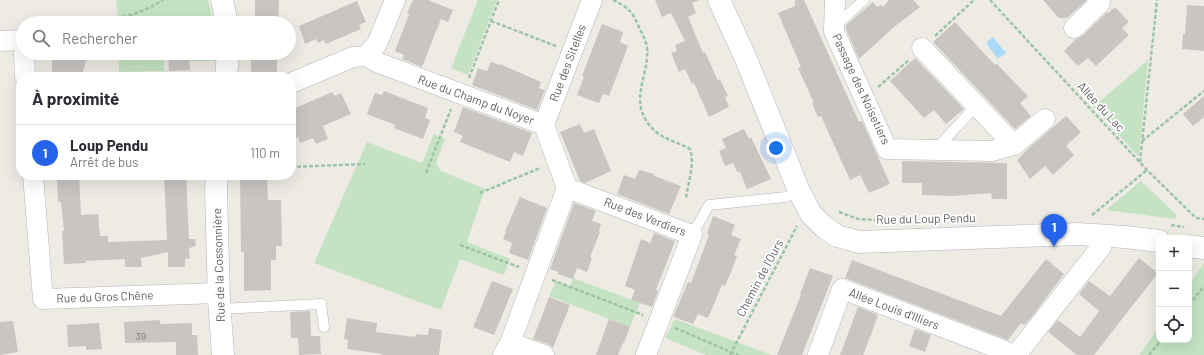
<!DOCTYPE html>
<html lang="fr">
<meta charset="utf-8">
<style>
body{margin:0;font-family:Barlow,sans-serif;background:#f2f2f3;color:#2b2b33}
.controls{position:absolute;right:12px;bottom:12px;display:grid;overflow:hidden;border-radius:8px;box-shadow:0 4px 16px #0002}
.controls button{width:36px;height:36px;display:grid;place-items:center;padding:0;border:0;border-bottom:1px solid #e1e1e2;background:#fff;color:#2b2b33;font:20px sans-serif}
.you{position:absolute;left:776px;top:148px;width:14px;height:14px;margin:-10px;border:3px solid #fff;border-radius:50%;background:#1a73e8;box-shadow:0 0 0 6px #1a73e833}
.badge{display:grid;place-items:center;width:26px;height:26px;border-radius:50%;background:#2563eb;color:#fff;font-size:13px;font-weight:700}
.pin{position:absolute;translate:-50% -33px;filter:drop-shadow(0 1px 2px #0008)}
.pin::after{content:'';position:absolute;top:21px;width:14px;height:12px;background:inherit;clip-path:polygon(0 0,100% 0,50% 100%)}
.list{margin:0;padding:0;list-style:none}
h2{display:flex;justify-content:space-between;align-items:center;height:52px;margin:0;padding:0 16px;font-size:17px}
h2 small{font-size:13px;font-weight:400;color:#7c7c81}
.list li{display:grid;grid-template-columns:26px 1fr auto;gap:12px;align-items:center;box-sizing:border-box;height:56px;padding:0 16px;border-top:1px solid #e1e1e2}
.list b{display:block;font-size:15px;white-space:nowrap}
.list p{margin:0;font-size:13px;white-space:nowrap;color:#7c7c81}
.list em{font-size:13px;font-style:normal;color:#7c7c81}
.icon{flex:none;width:22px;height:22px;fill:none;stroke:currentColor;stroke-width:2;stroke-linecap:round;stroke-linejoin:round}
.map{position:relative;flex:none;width:1204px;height:355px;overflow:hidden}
.search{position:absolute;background:#fff;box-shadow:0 4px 16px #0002;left:16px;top:16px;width:280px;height:44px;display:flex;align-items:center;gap:10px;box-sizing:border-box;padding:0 14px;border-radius:22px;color:#7c7c81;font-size:15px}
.panel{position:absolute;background:#fff;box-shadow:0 4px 16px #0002;left:16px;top:72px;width:280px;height:108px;border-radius:16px}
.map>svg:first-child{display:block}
</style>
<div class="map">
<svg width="1204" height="355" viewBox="0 0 1204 355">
<rect width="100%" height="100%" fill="#eeebe5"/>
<!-- green -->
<path fill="#c5e3c3" d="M116,0H208L212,17H203L202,23H130L132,16H118Z
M478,0H497L468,75L451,68Z
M118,53H164V71L119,72Z
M189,53H215L216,61H189Z
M1148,60L1139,157L1093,107Z
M434,134L445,139L436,163L441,171L485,189L467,242L510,259L504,275L460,259L441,310L314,263L367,142L422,163Z
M1141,181L1177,215L1175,219L1106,210Z
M1204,263V355H1139L1159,327V340H1189V285Z
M573,278L640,303L630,327L549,296L556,281L570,286Z
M675,319L772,355H706L665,338Z"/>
<!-- water -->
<path fill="#aadaf8" d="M993,37L1006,53L998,59L986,43Z"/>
<!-- building -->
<path fill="#c9c6c2" d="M255,0H279L278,23H255Z
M413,0H428L453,10L448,22L441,19L422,67L402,59L404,55L395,51L409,14L407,13Z
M655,0H699L692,3L696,13L688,17L703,53L705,52L718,81L720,79L724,88L728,96L725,97L729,107L709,117L694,83L692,84L685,69L679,72L671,53L677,51L675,45L685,41L671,13L662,17Z
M795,0H804L859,122L862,121L890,184L869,193L860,175L850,180L821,116L818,117L812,103H814L798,68L801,67L778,13L795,6Z
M889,0H913L920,7L894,27L859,59L846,29V25L873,2L877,7L881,5L883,7Z
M1043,0H1086V1L1067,18H1059Z
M357,1L366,22L359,25L361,29L326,44L324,40L318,43L316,39L305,44L299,26Z
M1187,5L1204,6V51L1182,49L1183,34H1185Z
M1115,7L1129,22L1122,28L1129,35L1096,66L1088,58L1078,66L1064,51L1076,39L1082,36L1107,12L1108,13Z
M955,22L995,65L997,64L1028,96L1020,103L1031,116L1015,129L933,42Z
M602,24L623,32L620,42L628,46L609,96L603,94L599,103L577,95L584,77L582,76Z
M52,53H86V61L83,71V77H52Z
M168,53H189L190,70L169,71Z
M253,53H277V72H251V56H253Z
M915,58L964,109L946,124L934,110L924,118L890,81Z
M491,62L499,65L500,64L541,82L539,88L545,90L537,110L472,85L478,68L487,71Z
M384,91L428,108L425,118L430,120L423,139L394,128L395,125L367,114L375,93L382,95Z
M332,92L335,96L341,93L351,114L323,126L328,139L316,144L313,138L300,143L298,137L291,140V110Z
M1204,96V117L1193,126L1183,114Z
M463,107L532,133L523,156L514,152L510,162L460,142L463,136L454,132Z
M1066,116L1081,132L1066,146L1074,155L1053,175L1045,166L1030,179L1017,160L1030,147Z
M580,124L584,133L594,129L611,171L585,183L580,181L560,132Z
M744,129L749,139L751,137L771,179L747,189L740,172H737L733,163L725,166L719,151L726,148L722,139Z
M902,161L1007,163V199H992L991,193L952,196L922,195V183H902Z
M639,170L654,174V176L681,186L669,214L617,194L624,175L635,179Z
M62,175H79L81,215L98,214L100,236H108V242L167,240L164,175H186L189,239H195L196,246L189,248L190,258L185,259V267H168V252L141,258L142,267H125V259L86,261V263L64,264L62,231H64L61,202H58L57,178H62Z
M245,175H267L268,200H281L282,246H276V260H271V290L244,291V252H241L240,177L245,176Z
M520,197L547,208L528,260L509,253L512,243L503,239L506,232L505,231Z
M574,203L596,211L592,221L601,224L599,231L600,232L590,257L592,258L587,272L577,268L573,279L558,274V272L550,269Z
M713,216L735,225L731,235L741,239L734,255L737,256L731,272L725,286L722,285L708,318L698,314L693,324L674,317V315L688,282L691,283L709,235L707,234Z
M654,233L675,241L656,290L658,291L652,307L631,300L635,290L625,286L641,239L650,243Z
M1139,258L1158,273L1094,355H1077L1048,332L1058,320L1080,337L1099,311L1079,294L1089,281L1110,296Z
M1046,259L1064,274L1031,318L1024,325L1021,323L1008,340L845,278L852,260L1001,316Z
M810,268L833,276L802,355H777L801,295L800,294Z
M492,281L513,289L494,335L473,327Z
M549,297L570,305L553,348L548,344L533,339Z
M858,307L878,315L872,332L863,355H840Z
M310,311L311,336H320L321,354L299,355L298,338H291L290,312Z
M347,318L377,323L376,332L415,337L416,334L428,335L429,328L442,330L439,355H381L382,354L347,349L348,340L344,339Z
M609,319L630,327L624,343H623L618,355H596Z
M160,320V324L192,323V335H197L198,355H176V342L125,343L124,322Z
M13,321L18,352L0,355V322Z
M99,323L102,349L86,350V346L68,347L67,325Z
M915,329L931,335L925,352L909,346Z"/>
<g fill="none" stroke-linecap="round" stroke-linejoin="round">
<defs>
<path id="service" d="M834,27L864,0
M936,149L977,105
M692,235L709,205L786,197L799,191
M220,309L321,304L324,327"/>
<path id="minor" d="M835,0L834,31L887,149L992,151L1014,145L1045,119
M1074,28L1100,3L1097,0
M0,41L22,40L23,46
M922,48L1014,145
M24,53L25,77
M366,56L377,44L395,0
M291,83L353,57L366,56L379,63L544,125L567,188L510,343L503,355
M544,125L592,0
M33,175L43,299L219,293
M567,188L692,235L646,355
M510,343L544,355
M818,355L842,289L1003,350L1012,355
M1016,355L1101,247L1103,235"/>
<path id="tertiary" d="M222,0L227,23
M719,0L746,59L799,191L811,214L823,226L837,236L859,242L1078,234L1125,237L1159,241
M226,77L228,53
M217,175L216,190L219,300L223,355
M1189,246L1204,248"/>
</defs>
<!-- service casing -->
<use href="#service" stroke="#b2b5b9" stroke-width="11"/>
<!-- minor casing -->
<use href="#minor" stroke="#b2b5b9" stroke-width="21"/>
<!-- tertiary casing -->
<use href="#tertiary" stroke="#b2b5b9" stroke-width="23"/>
<!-- path -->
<path stroke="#9dc4a6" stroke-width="2.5" stroke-dasharray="4 2" stroke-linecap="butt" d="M613,0C629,8 632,11 639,27C642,34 646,40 647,47C650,77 625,103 655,131C665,140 678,142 690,149C695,164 688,183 686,198
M990,0L1147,170L1196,218L1204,219
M491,21L556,46
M75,23C109,20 133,19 163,0
M935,36L974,0
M469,78L499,0
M878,87L909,60
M1142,141L1204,91
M1140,162L1157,0
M291,167L365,164
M426,173L451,109
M480,193L540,168
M839,212L858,219L875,220
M1092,215L1147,170
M1171,225L1184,227
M460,245L519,267
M552,280L643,315
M1189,305L1204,286
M675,328L738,355
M730,355L797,226
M1149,355L1161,340"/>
<!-- service -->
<use href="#service" stroke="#fff" stroke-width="10"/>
<!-- minor -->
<use href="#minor" stroke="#fff" stroke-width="20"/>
<!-- tertiary -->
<use href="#tertiary" stroke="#fff" stroke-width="22"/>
</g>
<g text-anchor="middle" stroke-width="3.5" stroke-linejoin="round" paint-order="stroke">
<!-- number labels -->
<g font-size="10" fill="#787a7c">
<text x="141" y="340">39</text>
</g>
<!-- street labels -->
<g font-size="12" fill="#5d6064" stroke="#fff">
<text transform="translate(568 63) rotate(-69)" y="4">Rue des Sitelles</text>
<text transform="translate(861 89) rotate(65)" y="4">Passage des Noisetiers</text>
<text transform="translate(476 100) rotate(20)" y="4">Rue du Champ du Noyer</text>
<text transform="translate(1101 107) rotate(47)" y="4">Allée du Lac</text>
<text transform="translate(645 217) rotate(21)" y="4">Rue des Verdiers</text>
<text transform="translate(926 219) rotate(-1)" y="4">Rue du Loup Pendu</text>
<text transform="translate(219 265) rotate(-92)" y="4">Rue de la Cossonnière</text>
<text transform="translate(760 278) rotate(-62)" y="4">Chemin de l'Ours</text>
<text transform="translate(105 297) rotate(-2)" y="4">Rue du Gros Chêne</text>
<text transform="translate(894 309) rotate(21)" y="4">Allée Louis d'Illiers</text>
</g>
</g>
</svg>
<div class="controls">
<button>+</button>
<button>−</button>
<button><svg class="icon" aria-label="locate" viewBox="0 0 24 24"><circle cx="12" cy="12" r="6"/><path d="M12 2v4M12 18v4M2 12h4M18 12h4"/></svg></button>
</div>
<div class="you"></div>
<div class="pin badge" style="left:1054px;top:247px">1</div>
<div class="search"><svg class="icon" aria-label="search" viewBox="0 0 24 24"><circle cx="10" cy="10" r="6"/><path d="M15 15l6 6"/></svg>Rechercher</div>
<section class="panel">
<h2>À proximité<small></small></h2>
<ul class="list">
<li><span class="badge">1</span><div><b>Loup Pendu</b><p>Arrêt de bus</p></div><em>110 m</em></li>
</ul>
</section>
</div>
